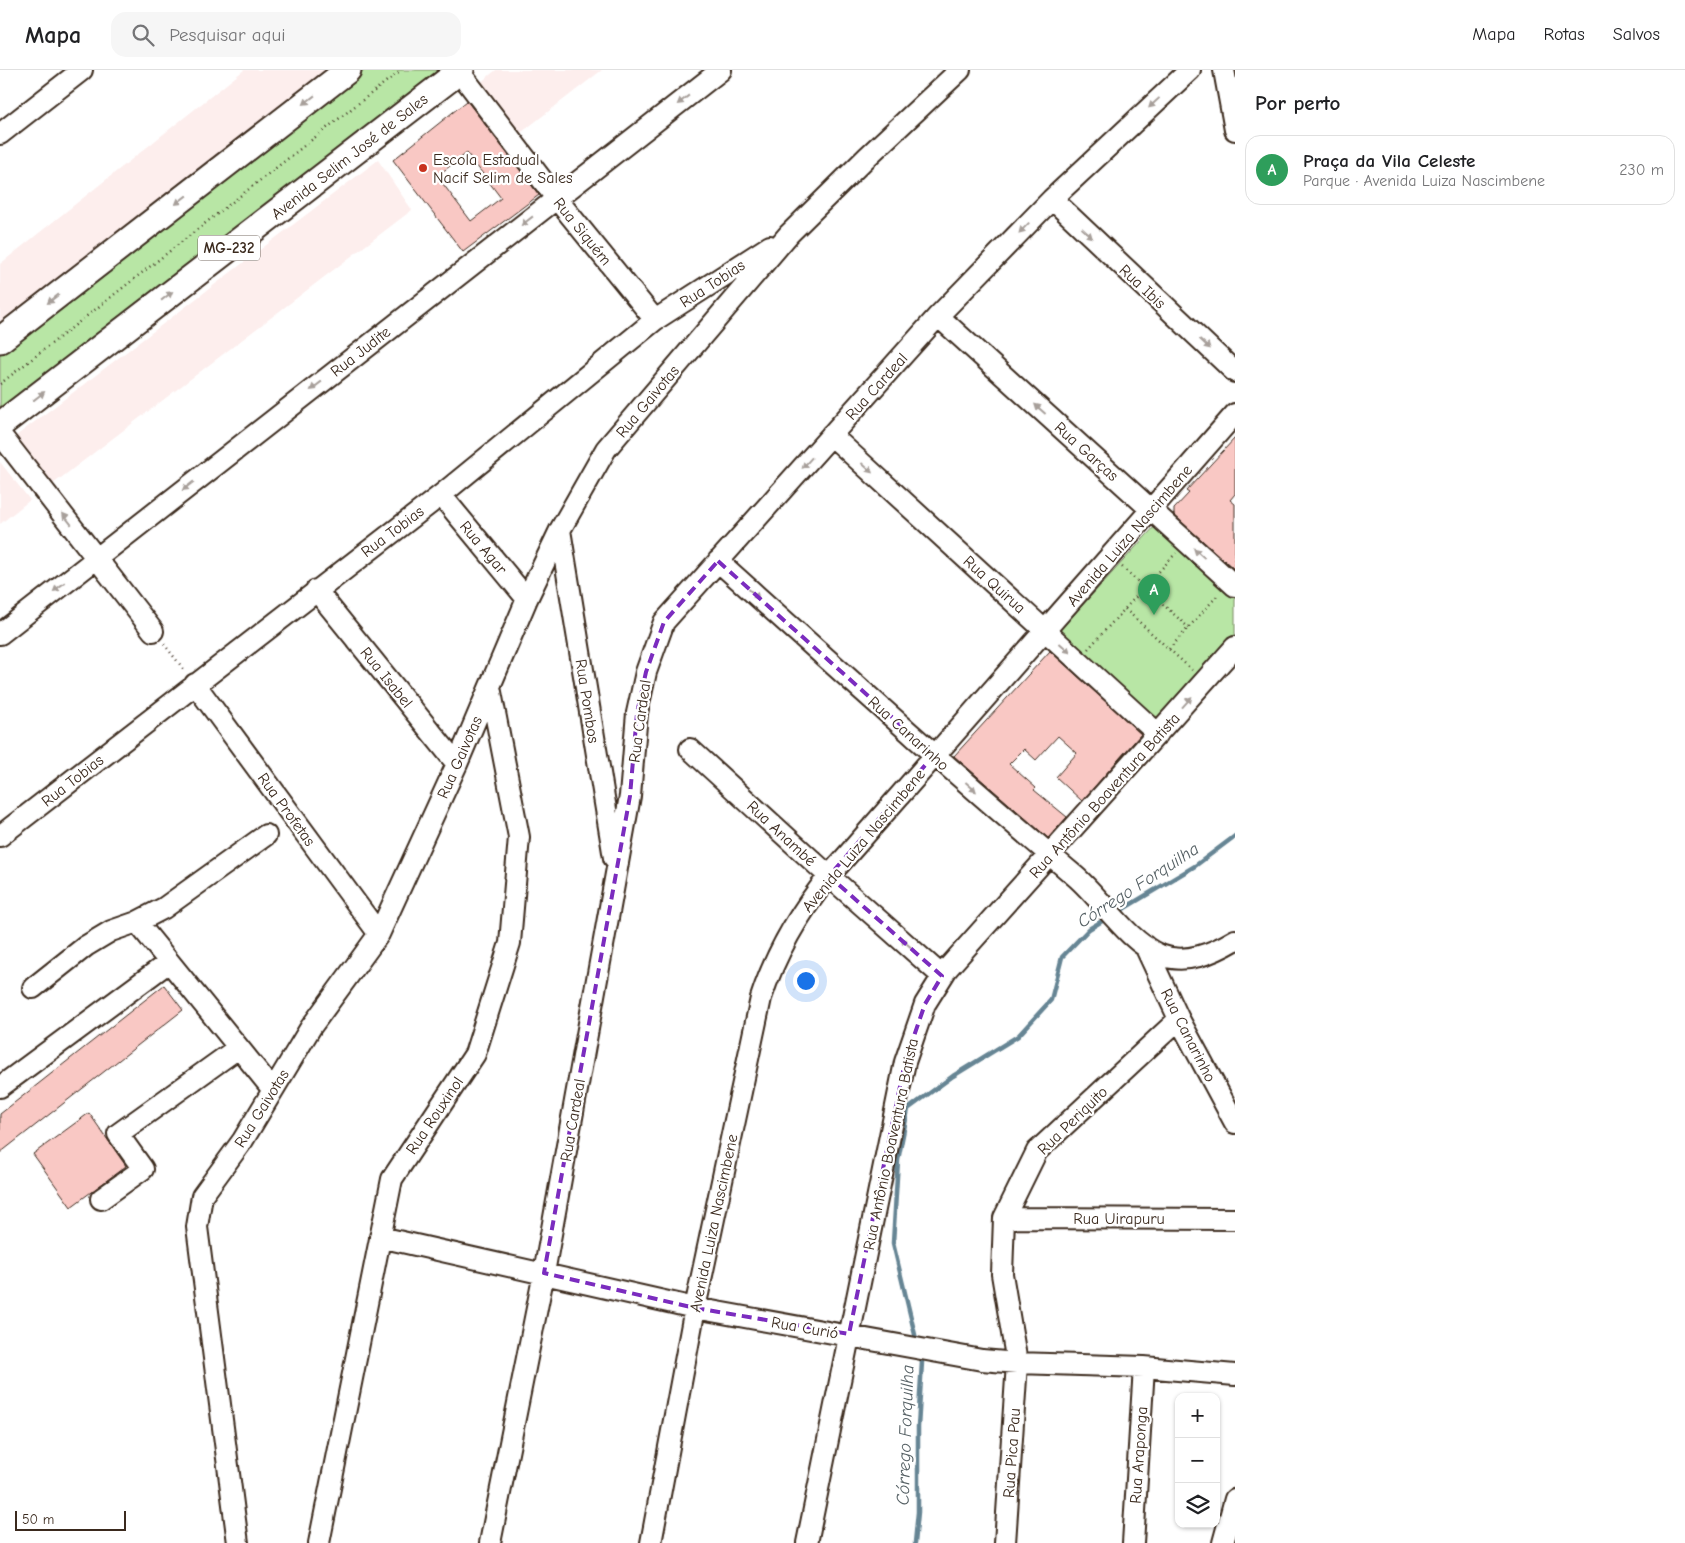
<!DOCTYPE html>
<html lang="pt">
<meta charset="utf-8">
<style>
body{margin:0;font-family:"Comic Neue",sans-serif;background:#f6f6f6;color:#202124}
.controls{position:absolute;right:15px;bottom:15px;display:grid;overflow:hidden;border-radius:10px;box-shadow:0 1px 4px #0004}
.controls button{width:45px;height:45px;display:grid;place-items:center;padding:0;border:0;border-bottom:1px solid #e0e0e0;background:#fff;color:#202124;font:25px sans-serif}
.scale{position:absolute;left:15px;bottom:12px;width:111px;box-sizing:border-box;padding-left:5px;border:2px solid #3b2a1e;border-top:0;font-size:14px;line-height:18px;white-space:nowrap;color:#3b2a1e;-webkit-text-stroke:4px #fff;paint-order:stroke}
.you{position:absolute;left:805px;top:910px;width:18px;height:18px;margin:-12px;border:4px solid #fff;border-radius:50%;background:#1a73e8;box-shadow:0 0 0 8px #1a73e833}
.badge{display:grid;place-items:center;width:32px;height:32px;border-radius:50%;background:#7c3aed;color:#fff;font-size:16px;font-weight:700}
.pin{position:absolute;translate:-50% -41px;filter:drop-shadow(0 1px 2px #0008)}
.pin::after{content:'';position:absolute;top:26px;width:18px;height:15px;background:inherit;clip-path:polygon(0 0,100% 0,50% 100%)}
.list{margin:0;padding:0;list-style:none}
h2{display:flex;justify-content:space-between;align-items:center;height:65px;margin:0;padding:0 20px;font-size:21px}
h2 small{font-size:16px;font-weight:400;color:#757577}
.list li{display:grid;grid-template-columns:32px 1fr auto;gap:15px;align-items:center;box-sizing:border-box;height:70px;margin:0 10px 10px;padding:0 10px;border:1px solid #e0e0e0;border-radius:15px}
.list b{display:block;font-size:19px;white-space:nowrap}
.list p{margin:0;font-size:16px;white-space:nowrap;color:#757577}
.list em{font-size:16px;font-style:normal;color:#757577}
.icon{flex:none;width:28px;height:28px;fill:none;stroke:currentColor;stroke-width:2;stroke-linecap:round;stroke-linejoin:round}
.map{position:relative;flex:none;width:1235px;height:1473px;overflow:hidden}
header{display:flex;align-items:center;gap:30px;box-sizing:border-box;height:70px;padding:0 25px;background:#fff;border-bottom:1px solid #e0e0e0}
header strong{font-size:24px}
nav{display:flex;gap:28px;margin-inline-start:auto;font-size:18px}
.search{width:350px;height:45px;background:#f6f6f6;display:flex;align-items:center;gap:12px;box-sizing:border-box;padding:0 18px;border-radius:15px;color:#757577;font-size:19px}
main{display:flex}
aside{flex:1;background:#fff}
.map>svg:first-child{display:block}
</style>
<header>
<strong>Mapa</strong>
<div class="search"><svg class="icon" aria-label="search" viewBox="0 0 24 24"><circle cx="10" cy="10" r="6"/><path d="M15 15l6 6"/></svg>Pesquisar aqui</div>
<nav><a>Mapa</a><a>Rotas</a><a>Salvos</a></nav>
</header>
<main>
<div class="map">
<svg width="1235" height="1473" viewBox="0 0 1235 1473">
<rect width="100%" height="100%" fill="#fff"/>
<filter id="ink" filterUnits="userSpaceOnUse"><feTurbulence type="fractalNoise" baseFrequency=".02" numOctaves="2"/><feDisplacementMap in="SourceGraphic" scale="10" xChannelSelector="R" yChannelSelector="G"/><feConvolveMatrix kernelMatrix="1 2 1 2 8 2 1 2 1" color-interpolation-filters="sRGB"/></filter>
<g filter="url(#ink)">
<!-- built -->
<path fill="#fdeeed" d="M244,0H328L0,257V194Z
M496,0H602L518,65L480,13Z
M378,90L412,140L53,414L16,366Z
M0,392L30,430L0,454Z"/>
<!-- green -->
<path fill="#b8e6a5" stroke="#7a8862" d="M361,0H441L0,341V281Z
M1156,455L1235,528V566L1156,652L1058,562Z"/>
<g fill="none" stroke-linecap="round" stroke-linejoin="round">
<!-- stream -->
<path stroke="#668594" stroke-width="4.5" d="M1118,842L1195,796L1235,766
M917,1273L893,1173L898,1090L908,1039L953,1006L1018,966L1051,930L1062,887L1089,859L1107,848
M915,1473L918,1442V1357L922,1292L920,1285"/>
</g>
<!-- building -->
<path fill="#f9c8c4" stroke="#3b2a1e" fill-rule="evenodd" d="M467,31L539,125L463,182L393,90ZM467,83L501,128L471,151L437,106Z
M1235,368V424L1230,430L1235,434V500L1174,445V439L1189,423L1186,421Z
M1050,581L1141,664L1082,731L1056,707L1077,683L1058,666L1036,690L1024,679L1009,694L1036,718L1034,720L1067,747L1048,768L954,686Z
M164,915L183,940L0,1083V1044Z
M89,1043L126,1096L71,1137L33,1084Z"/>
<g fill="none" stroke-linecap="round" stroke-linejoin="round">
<defs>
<path id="minor" d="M458,0L556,128L655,250
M1224,0L1235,60
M0,64L82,0
M1052,129L1235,302
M938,246L1235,516
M0,364L153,561
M831,365L1158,664
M441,425L527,529
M560,460L614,788
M718,491C836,597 954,704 1075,806C1102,829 1127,871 1160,885C1186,895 1213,883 1235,870
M316,520L457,694
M0,564L721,0
M195,614L379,864
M690,679L829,806L942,906
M0,766L441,425L655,250L770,176
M137,852L273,1020
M1145,876L1179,949L1235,1053
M33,918L86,876L111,861L137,852L164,838L266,765
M0,1017L169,892
M101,1129L143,1099L118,1064L238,978
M1004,1148L1235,1149
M380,1167L695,1238L982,1290L1017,1293L1144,1297L1235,1305
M238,1473L197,1157L202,1126L243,1070L311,957L379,864L457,694L527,529L560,460L606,379L789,164L867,87L960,0
M319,1473L392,1109L475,984L510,873L519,767L490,617
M490,1473L544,1203L630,726L637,643L646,602L664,552L938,246L1052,129L1190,0
M651,1473L695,1238L761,928C776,882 799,843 829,806L1235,344
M807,1473L905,992L925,934L947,899L1235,577
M1005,1473L1017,1293L1002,1204L1004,1148L1037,1081L1179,949
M1133,1473L1144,1297
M1223,1473L1235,1429"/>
<path id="major" d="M0,270L348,0
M0,355L461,0"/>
</defs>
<!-- minor casing -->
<use href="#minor" stroke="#3b2a1e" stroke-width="24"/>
<!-- major casing -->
<use href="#major" stroke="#3b2a1e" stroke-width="29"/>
<!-- path -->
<path stroke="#3b2a1e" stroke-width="2.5" stroke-dasharray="1 4" stroke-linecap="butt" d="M0,314L401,0
M1122,497L1189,558
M1125,539L1192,600
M164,574L185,601
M1088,579L1176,483
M1169,579L1218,525"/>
<!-- minor -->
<use href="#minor" stroke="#fff" stroke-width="20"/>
<!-- major -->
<use href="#major" stroke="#fff" stroke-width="25"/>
</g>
<!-- one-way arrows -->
<defs><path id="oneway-solid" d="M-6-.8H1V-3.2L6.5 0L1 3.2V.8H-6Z" transform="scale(1.25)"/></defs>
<g fill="#a79f9a">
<use href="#oneway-solid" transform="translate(309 30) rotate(142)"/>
<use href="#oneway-solid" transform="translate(683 30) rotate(142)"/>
<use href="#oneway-solid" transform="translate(1154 33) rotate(137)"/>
<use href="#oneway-solid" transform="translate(181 130) rotate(142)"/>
<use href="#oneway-solid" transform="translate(527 151) rotate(142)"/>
<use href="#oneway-solid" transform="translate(1024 158) rotate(134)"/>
<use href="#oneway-solid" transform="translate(1087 163) rotate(43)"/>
<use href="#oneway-solid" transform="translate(167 226) rotate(-38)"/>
<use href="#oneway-solid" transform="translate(53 229) rotate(142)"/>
<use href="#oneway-solid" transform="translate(1205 274) rotate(43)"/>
<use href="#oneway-solid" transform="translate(316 316) rotate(142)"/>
<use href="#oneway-solid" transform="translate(39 326) rotate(-38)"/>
<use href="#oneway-solid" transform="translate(1040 339) rotate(-138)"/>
<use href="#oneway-solid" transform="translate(807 393) rotate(132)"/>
<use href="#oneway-solid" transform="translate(867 398) rotate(42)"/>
<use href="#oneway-solid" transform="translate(188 416) rotate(142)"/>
<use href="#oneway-solid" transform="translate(67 449) rotate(-128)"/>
<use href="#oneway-solid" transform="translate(1199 483) rotate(-138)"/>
<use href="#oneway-solid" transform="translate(59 517) rotate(142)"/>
<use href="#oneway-solid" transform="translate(754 524) rotate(42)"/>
<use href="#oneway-solid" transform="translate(1065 578) rotate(42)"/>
<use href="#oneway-solid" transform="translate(1187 632) rotate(-48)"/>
<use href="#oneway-solid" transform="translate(971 717) rotate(42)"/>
<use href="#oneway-solid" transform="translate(906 873) rotate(-139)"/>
</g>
</g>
<!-- marked area -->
<path fill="none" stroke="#7b2cbf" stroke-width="4" stroke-dasharray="10 6" stroke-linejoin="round" d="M718,491L934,685L829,806L942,906L925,934L905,992L849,1264L695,1238L544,1203L630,726L637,643L646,602L664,552Z"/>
<!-- markers -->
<circle fill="#c8321e" stroke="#fff" stroke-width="2" cx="423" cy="98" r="5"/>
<g text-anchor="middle" stroke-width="4.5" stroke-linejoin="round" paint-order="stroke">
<!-- shield labels -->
<rect fill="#fff" stroke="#766a62" stroke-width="1" x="198" y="165.5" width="62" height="25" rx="4"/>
<g font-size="15" font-weight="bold" fill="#3b2a1e">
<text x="229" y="183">MG-232</text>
</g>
<!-- street labels -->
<g font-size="16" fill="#3b2a1e" stroke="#fff">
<text transform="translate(349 86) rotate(-38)" y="6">Avenida Selim José de Sales</text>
<text transform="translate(583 161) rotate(51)" y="6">Rua Siquém</text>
<text transform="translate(712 213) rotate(-33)" y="6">Rua Tobias</text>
<text transform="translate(1143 216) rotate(43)" y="6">Rua Ibis</text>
<text transform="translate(360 281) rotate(-38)" y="6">Rua Judite</text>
<text transform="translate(876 316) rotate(-48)" y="6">Rua Cardeal</text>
<text transform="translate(647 331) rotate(-50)" y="6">Rua Gaivotas</text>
<text transform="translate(1087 381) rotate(42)" y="6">Rua Garças</text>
<text transform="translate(392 461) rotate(-37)" y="6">Rua Tobias</text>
<text transform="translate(1129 465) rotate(-49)" y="6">Avenida Luiza Nascimbene</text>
<text transform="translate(484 477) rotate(50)" y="6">Rua Agar</text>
<text transform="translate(995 514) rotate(42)" y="6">Rua Quirua</text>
<text transform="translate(387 607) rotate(51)" y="6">Rua Isabel</text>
<text transform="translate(588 631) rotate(81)" y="6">Rua Pombos</text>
<text transform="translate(639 651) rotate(-82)" y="6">Rua Cardeal</text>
<text transform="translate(909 663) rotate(42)" y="6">Rua Canarinho</text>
<text transform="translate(459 687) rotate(-66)" y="6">Rua Gaivotas</text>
<text transform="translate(72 710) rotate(-38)" y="6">Rua Tobias</text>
<text transform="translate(1104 725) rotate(-48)" y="6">Rua Antônio Boaventura Batista</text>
<text transform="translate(287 739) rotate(54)" y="6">Rua Profetas</text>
<text transform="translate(782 763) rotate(43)" y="6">Rua Anambé</text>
<text transform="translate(863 770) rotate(-50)" y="6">Avenida Luiza Nascimbene</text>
<text transform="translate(1189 965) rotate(63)" y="6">Rua Canarinho</text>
<text transform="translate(261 1038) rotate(-58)" y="6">Rua Gaivotas</text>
<text transform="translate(434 1045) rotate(-56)" y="6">Rua Rouxinol</text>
<text transform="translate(572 1050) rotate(-80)" y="6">Rua Cardeal</text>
<text transform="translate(1072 1050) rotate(-44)" y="6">Rua Periquito</text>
<text transform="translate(890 1074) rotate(-78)" y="6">Rua Antônio Boaventura Batista</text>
<text x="1119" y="1154">Rua Uirapuru</text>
<text transform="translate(713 1153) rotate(-78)" y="6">Avenida Luiza Nascimbene</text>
<text transform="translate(805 1257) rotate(10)" y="6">Rua Curió</text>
<text transform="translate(1011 1383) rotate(-86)" y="6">Rua Pica Pau</text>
<text transform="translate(1138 1385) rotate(-86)" y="6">Rua Araponga</text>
</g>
<!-- poi labels -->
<g font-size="16" fill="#3b2a1e" stroke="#fff" text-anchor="start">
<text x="433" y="95">Escola Estadual<tspan x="433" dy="18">Nacif Selim de Sales</tspan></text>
</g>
<!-- water labels -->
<g font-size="18" font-style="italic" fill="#545f63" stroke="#fff">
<text transform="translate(1138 815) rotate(-33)" y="6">Córrego Forquilha</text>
<text transform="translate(905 1365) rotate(-88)" y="6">Córrego Forquilha</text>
</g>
</g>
</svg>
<div class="controls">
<button>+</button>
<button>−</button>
<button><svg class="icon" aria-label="layers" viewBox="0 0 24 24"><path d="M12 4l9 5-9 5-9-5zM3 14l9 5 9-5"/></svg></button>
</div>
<div class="scale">50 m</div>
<div class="you"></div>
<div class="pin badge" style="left:1154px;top:545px;background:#2e9e5b">A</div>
</div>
<aside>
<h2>Por perto<small></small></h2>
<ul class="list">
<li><span class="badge" style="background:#2e9e5b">A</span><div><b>Praça da Vila Celeste</b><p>Parque · Avenida Luiza Nascimbene</p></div><em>230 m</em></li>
</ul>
</aside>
</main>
